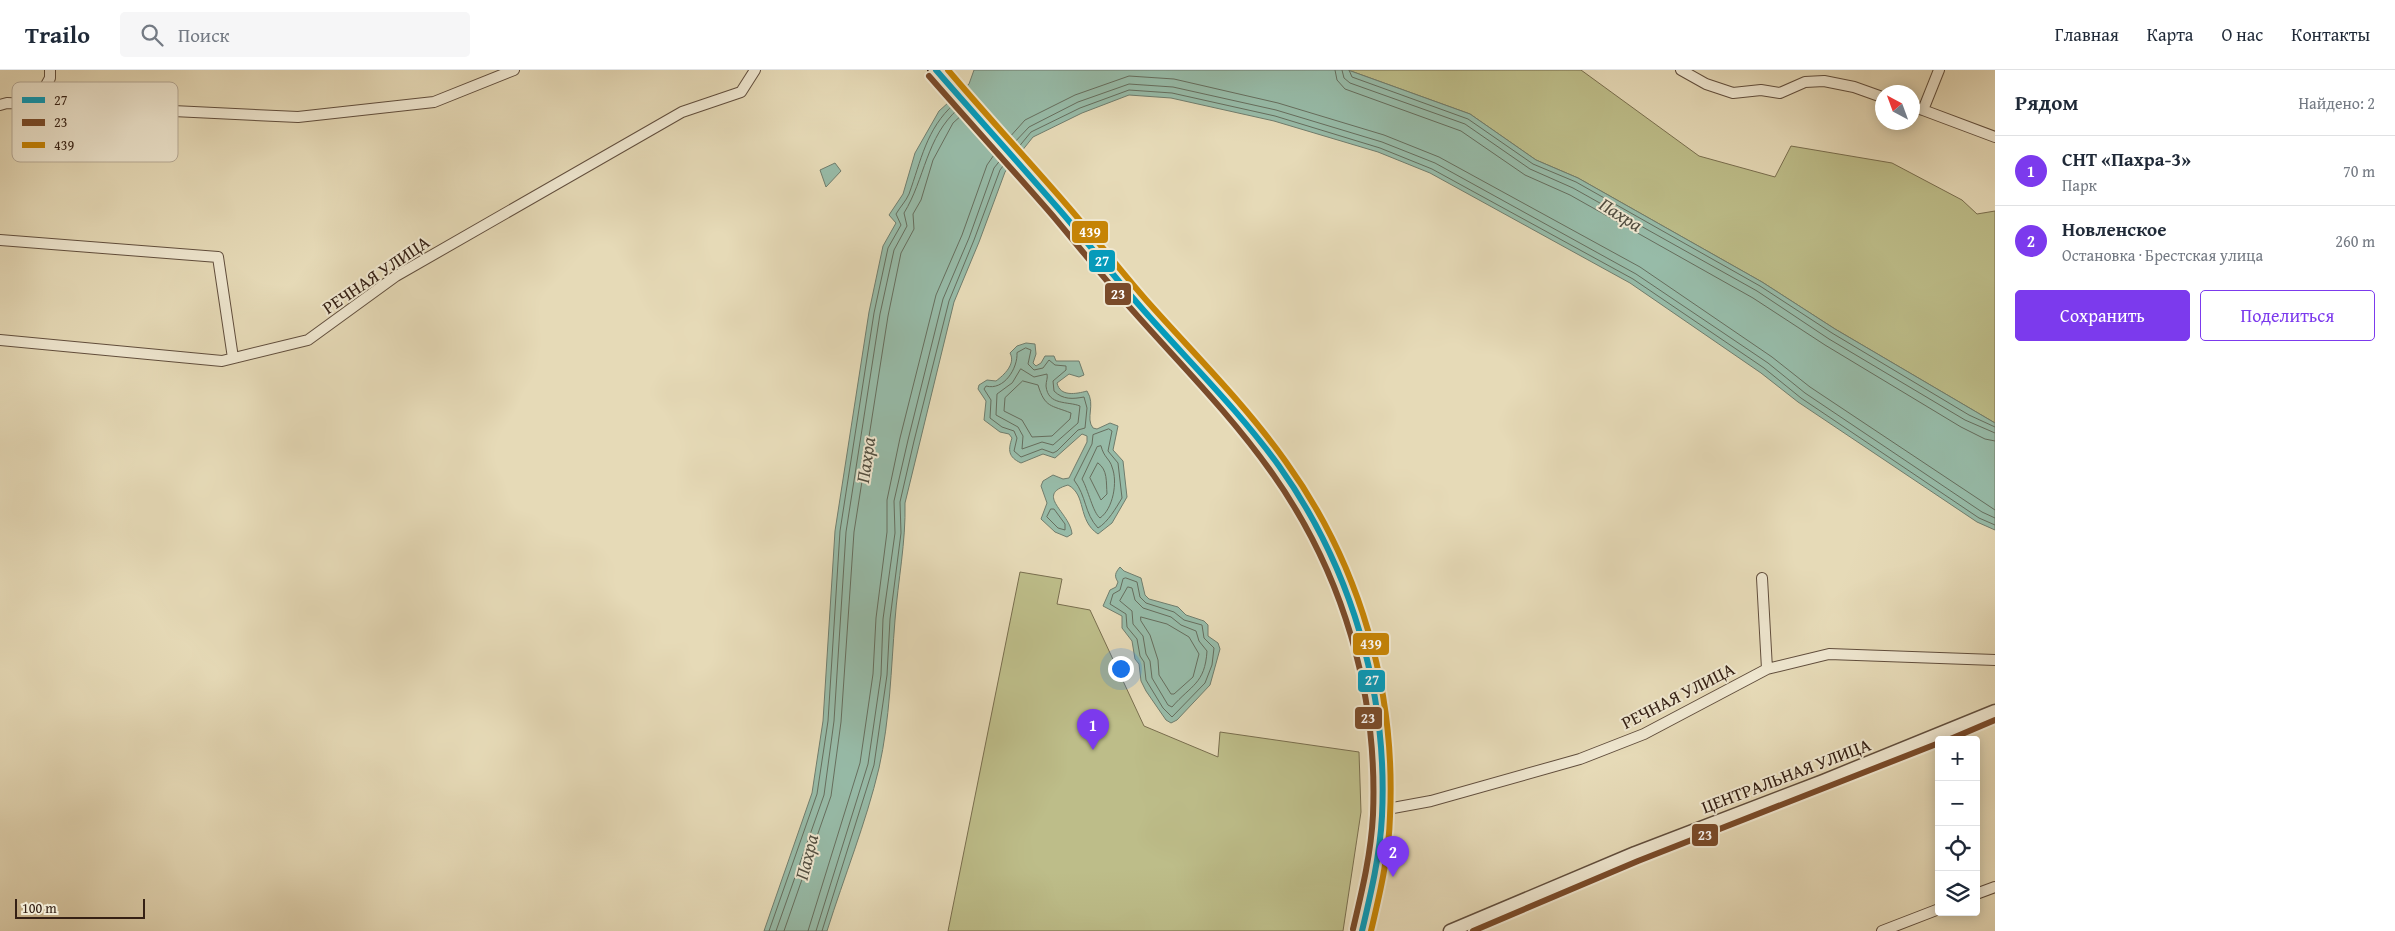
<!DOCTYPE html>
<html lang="ru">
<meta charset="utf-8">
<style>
body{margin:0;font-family:"Gentium Book Plus",serif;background:#f6f6f7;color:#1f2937}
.controls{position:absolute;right:15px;bottom:15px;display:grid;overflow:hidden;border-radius:5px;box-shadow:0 2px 12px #0003}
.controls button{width:45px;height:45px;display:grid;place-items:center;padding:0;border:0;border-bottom:1px solid #e0e1e3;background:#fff;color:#1f2937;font:25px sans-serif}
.compass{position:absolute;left:1875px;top:15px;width:45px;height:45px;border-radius:50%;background:#fff;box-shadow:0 2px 12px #0003;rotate:319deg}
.scale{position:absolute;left:15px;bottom:12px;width:130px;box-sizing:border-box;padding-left:5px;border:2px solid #352014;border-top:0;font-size:14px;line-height:18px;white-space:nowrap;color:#352014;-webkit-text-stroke:4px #efe7d0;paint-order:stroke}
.you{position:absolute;left:1120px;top:598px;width:18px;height:18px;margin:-12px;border:4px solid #fff;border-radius:50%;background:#1a73e8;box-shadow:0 0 0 8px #1a73e833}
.badge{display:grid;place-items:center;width:32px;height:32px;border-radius:50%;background:#7c3aed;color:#fff;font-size:16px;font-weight:700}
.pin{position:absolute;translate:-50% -41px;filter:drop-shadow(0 1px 2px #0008)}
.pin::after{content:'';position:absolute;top:26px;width:18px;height:15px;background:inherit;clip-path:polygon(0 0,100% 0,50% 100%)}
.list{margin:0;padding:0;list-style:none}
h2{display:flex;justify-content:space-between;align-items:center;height:65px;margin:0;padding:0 20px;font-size:21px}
h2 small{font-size:16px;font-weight:400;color:#747a83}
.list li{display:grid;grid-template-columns:32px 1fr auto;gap:15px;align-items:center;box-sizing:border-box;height:70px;padding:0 20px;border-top:1px solid #e0e1e3}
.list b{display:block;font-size:19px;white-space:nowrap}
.list p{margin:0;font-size:16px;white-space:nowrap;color:#747a83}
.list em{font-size:16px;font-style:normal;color:#747a83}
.actions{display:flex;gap:10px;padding:15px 20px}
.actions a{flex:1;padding:11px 0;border:1px solid #7c3aed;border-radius:5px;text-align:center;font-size:18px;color:#7c3aed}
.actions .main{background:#7c3aed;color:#fff}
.icon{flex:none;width:28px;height:28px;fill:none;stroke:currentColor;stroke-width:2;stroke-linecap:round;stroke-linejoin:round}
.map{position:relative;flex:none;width:1995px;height:861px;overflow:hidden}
header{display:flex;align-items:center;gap:30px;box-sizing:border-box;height:70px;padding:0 25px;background:#fff;border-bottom:1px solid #e0e1e3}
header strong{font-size:24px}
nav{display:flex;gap:28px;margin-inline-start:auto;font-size:18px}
.search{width:350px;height:45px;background:#f6f6f7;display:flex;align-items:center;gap:12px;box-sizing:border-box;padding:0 18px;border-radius:5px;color:#747a83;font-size:19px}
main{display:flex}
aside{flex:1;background:#fff}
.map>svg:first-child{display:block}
</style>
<header>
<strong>Trailo</strong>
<div class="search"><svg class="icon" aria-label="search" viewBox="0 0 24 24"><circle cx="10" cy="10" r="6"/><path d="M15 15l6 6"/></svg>Поиск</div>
<nav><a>Главная</a><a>Карта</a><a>О нас</a><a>Контакты</a></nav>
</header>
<main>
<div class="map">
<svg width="1995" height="861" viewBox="0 0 1995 861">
<rect width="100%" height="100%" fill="#e6dab7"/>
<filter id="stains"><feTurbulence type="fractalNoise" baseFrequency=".004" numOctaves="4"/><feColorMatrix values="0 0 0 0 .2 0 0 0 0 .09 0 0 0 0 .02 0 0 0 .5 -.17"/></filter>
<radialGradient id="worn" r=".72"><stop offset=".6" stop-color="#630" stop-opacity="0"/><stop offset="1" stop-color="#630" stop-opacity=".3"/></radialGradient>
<!-- green -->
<path fill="#bdbd89" stroke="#796e4e" d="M1348,0H1581L1699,86L1775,107L1791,76L1892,93L1962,130L1977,144L1995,141V353L1835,259L1762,212L1578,108L1536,90L1470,44Z
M1020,502L1062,509L1057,534L1090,540L1144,656L1218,687L1220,662L1359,682L1361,742L1343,861H948Z"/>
<!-- water -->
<path fill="#97bba8" stroke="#707d6d" d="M974,0H1348L1470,44L1536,90L1578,108L1762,212L1835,259L1995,353V460L1977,452L1798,332L1761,303L1630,213L1430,103L1378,82L1274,51L1171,28L1129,25L1082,43L1033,67L1005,102L979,172L954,232L905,433C906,472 898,510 895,550C891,599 890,649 879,698C866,753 844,807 827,861H764L812,723L823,651L835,461L869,242L883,176L896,153L889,145L903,124L915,83L939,41L969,14Z
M835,93L841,101L826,117L820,100Z
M1026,273L1035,274L1036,284L1033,293L1036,296L1041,293L1045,286H1054L1056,291H1079L1084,305L1079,307L1069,304L1057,313C1060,327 1076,324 1087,321C1096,335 1085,348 1093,358L1097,359L1110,353L1118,356L1113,380L1123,391L1127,427L1112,453L1098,464C1077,450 1087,425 1068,415C1034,425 1070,442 1072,464L1067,467L1055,462L1041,449L1047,433L1041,416L1043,411L1053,405L1063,409L1069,408L1087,372V366L1082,364L1055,388L1043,384L1021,393C1008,387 1008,380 1012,368L1009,364L1000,362L984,350L986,331L978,319L979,315L987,310L996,311C1004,305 1016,294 1010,283L1017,276Z
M1120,497L1124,501L1141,508L1145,525L1149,529L1178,537L1186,545L1204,551L1208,555V566L1218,573L1220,579L1210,615L1177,650L1171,653L1166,650L1146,621L1141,611L1139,594L1135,589L1132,571L1122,558V546L1103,536L1110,520L1116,517L1118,512C1114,506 1115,503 1120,497Z"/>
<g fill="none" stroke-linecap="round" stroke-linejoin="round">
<!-- shore -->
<path stroke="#666e5e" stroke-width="1" d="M1335,0L1337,10L1345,19L1461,61L1525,105L1570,125L1753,228L1825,275L1961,357L1985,369L1995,371
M1342,0L1344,8L1350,13L1465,54L1530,99L1573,118L1757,221L1829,269L1965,350L1995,363
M1349,0L1352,7L1468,49L1533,94L1576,112L1760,216L1832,263L1969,345L1995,357
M1008,69L1025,50L1075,25L1129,6L1174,9L1278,33L1384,65L1439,87L1640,197L1772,287L1810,317L1995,440
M1013,74L1029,57L1078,32L1129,14L1173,17L1276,40L1382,72L1435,93L1636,204L1768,293L1805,323L1982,442L1995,448
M1017,79L1031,62L1080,38L1129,20L1172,23L1275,46L1380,78L1432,99L1633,209L1764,298L1801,328L1979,448L1995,455
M1026,278L1031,280L1028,294L1034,300L1043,298L1049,290L1055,295L1066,296V300L1053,311L1054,321C1063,330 1073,329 1084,327L1087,338L1085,358L1078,360L1057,381L1053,383L1042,379L1021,387L1014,381L1017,368L1014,361L1002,357L990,348L991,330L984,319L986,316C1004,321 1018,298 1017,283Z
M1021,299L1034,307L1047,304C1048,308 1046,311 1046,316C1048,336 1068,331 1080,336L1078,353L1053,375L1042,372L1022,379L1023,366L1018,357L996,345L997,324L1012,313Z
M1023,311L1038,315C1045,338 1051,335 1071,343L1070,349L1052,366L1032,367L1022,350L1004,341L1005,328Z
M1109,359L1112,361L1108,381L1118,393L1122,428C1116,438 1108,452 1098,458C1084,443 1087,427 1074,410L1092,374L1093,365Z
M1101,376C1104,388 1110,389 1112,397C1118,412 1113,439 1100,448C1093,443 1088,419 1082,409L1097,377Z
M1098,393C1108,400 1106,412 1107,424L1101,430L1090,408Z
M1051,439H1054L1065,454V460L1058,458L1047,447Z
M1126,508L1137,512L1140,527L1146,533L1174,542L1184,550L1202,555L1204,568L1214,578L1212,595L1205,613L1172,647L1163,638L1146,610L1144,592L1140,586L1137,569L1127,557L1126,544L1110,534L1113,524L1120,520L1123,509Z
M1128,517L1132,518L1135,530L1143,538L1171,547L1181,555L1196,561L1199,571L1207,581C1205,614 1191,615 1172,637L1168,635L1152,608L1150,591L1146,584L1143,566L1133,554L1132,541L1120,531Z
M1141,547L1167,554L1189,567L1199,584L1193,607L1174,624H1171L1159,605L1158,590L1150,565L1141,551Z
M769,861L817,724L828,651L840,461L874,243L888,178L901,155L896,144C900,137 906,131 909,124C921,91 926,59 954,34
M776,861L824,725L834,651L846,462L880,244L894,180L907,156L904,143C925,109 926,67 958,39
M784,861L831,726L841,652L854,462L888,246L901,183L914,159L913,144L921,130L933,90L953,53L963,44
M808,861L860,693L873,604L876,548L887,462V430L900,368L936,225L962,165L987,95L996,82
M816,861L868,694L881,605L883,549L895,463L894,431L908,370L943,229L969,168L994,98L1002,88
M822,861L874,695L887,605L890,549L901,463L900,432L914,371L949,231L974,170L1000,100L1006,92"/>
<defs>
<path id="minor" d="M1681,0L1706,14L1733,23L1761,20L1780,23L1805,12L1824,11L1854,17L1882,27
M0,35L7,33L298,47L434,32L514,0
M35,35L50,8V0
M1912,37L1923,40L1939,0
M1923,40L1995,67
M0,170L218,187L233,288
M0,270L222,291L308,270L396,206L682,42L741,22L755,0
M1762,508L1767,599
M1382,740L1431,731L1580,689L1644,664L1767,599L1829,584L1995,590
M1976,824L1995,817
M1882,861L1939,839"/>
<path id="tertiary" d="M1450,861L1635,783L1823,711L1995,641"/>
<path id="secondary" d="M936,0C981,53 1029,104 1074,157C1096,182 1117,209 1139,235C1192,294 1253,355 1296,422C1380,553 1405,710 1362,861"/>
</defs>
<!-- minor casing -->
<use href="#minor" stroke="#614e3d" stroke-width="12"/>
<!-- tertiary casing -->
<use href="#tertiary" stroke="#614e3d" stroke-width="15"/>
<!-- secondary casing -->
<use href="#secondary" stroke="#352014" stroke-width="18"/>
<!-- minor -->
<use href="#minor" stroke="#efe7d0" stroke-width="10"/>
<!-- tertiary -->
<use href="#tertiary" stroke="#efe7d0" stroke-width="12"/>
<!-- secondary -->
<use href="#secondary" stroke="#efe7d0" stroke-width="15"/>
<defs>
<path id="bus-1" d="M936,0C976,46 1017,91 1057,137C1085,169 1111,203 1139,235C1186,289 1237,338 1279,396C1351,497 1388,622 1382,746C1380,785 1371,823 1362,861"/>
<path id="bus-2" d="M929,6C970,53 1012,99 1053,146C1080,178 1106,211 1134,242C1181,295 1231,345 1272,403C1343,503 1378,623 1373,745C1371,784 1362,821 1353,859
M1948,670L1995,650
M1473,861L1638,791L1939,673"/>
<path id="bus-3" d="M948,0C986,45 1026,88 1065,133C1093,165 1119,199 1147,231C1194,284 1245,334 1286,392C1360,495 1396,620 1390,746C1389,785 1380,823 1371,861"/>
</defs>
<!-- bus-1 casing -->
<use href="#bus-1" stroke="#efe7d0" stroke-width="10"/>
<!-- bus-2 casing -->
<use href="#bus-2" stroke="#efe7d0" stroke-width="10"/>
<!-- bus-3 casing -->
<use href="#bus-3" stroke="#efe7d0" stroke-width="10"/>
<!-- bus-1 -->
<use href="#bus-1" stroke="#059bbb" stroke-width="6"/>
<!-- bus-2 -->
<use href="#bus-2" stroke="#7a4b2a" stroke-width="6"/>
<!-- bus-3 -->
<use href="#bus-3" stroke="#c68405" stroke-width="6"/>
</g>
<g text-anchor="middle" stroke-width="4" stroke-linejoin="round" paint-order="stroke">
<!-- street labels -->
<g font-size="18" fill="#352014" stroke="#efe7d0">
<text transform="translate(376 205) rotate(-34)" y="6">РЕЧНАЯ УЛИЦА</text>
<text transform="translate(1678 626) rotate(-27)" y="6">РЕЧНАЯ УЛИЦА</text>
<text transform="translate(1786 706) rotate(-21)" y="6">ЦЕНТРАЛЬНАЯ УЛИЦА</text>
</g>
<!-- water labels -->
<g font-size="19" font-style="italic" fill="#524e40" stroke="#efe7d0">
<text transform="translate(1621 144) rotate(32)" y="7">Пахра</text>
<text transform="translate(865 390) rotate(-82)" y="7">Пахра</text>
<text transform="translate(806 787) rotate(-76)" y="7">Пахра</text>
</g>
</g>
<!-- legend -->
<rect x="12" y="12" width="166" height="80" rx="8" fill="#efe7d0" stroke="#b7ab98" stroke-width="1"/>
<rect x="22" y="27" width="23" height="6" fill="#059bbb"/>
<rect x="22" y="49" width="23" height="7" fill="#7a4b2a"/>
<rect x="22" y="72" width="23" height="6" fill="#c68405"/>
<g font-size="14" fill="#352014">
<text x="54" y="35">27</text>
<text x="54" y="57">23</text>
<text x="54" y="80">439</text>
</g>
<g stroke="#efe7d0" stroke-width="2">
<rect x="1071" y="150" width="38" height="24" rx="5" fill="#c68405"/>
<rect x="1088" y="179" width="28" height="24" rx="5" fill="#059bbb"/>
<rect x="1104" y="212" width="28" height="24" rx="5" fill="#7a4b2a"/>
<rect x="1352" y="562" width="38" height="24" rx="5" fill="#c68405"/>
<rect x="1357" y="599" width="29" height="24" rx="5" fill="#059bbb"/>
<rect x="1354" y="636" width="29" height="24" rx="5" fill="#7a4b2a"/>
<rect x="1691" y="753" width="28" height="24" rx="5" fill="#7a4b2a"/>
</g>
<g font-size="14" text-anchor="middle" font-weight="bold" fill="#fff">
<text x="1090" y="167">439</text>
<text x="1102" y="196">27</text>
<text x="1118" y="229">23</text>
<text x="1371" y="579">439</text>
<text x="1372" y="615">27</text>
<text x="1368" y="653">23</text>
<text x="1705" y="770">23</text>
</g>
<rect width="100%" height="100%" filter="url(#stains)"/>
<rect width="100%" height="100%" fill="url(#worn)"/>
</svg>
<div class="controls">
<button>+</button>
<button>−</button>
<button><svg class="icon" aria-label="locate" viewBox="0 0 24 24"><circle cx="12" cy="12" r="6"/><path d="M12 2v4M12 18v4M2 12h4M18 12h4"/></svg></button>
<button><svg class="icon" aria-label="layers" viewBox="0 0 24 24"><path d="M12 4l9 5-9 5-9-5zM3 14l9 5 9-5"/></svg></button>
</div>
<svg class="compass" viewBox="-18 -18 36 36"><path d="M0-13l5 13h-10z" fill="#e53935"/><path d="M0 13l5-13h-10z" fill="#747a83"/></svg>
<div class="scale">100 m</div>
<div class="you"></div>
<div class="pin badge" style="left:1093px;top:680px">1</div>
<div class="pin badge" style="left:1393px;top:807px">2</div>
</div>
<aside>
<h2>Рядом<small>Найдено: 2</small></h2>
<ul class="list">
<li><span class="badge">1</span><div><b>СНТ «Пахра-3»</b><p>Парк</p></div><em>70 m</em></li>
<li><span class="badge">2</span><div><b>Новленское</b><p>Остановка · Брестская улица</p></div><em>260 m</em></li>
</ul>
<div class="actions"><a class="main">Сохранить</a><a>Поделиться</a></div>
</aside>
</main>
